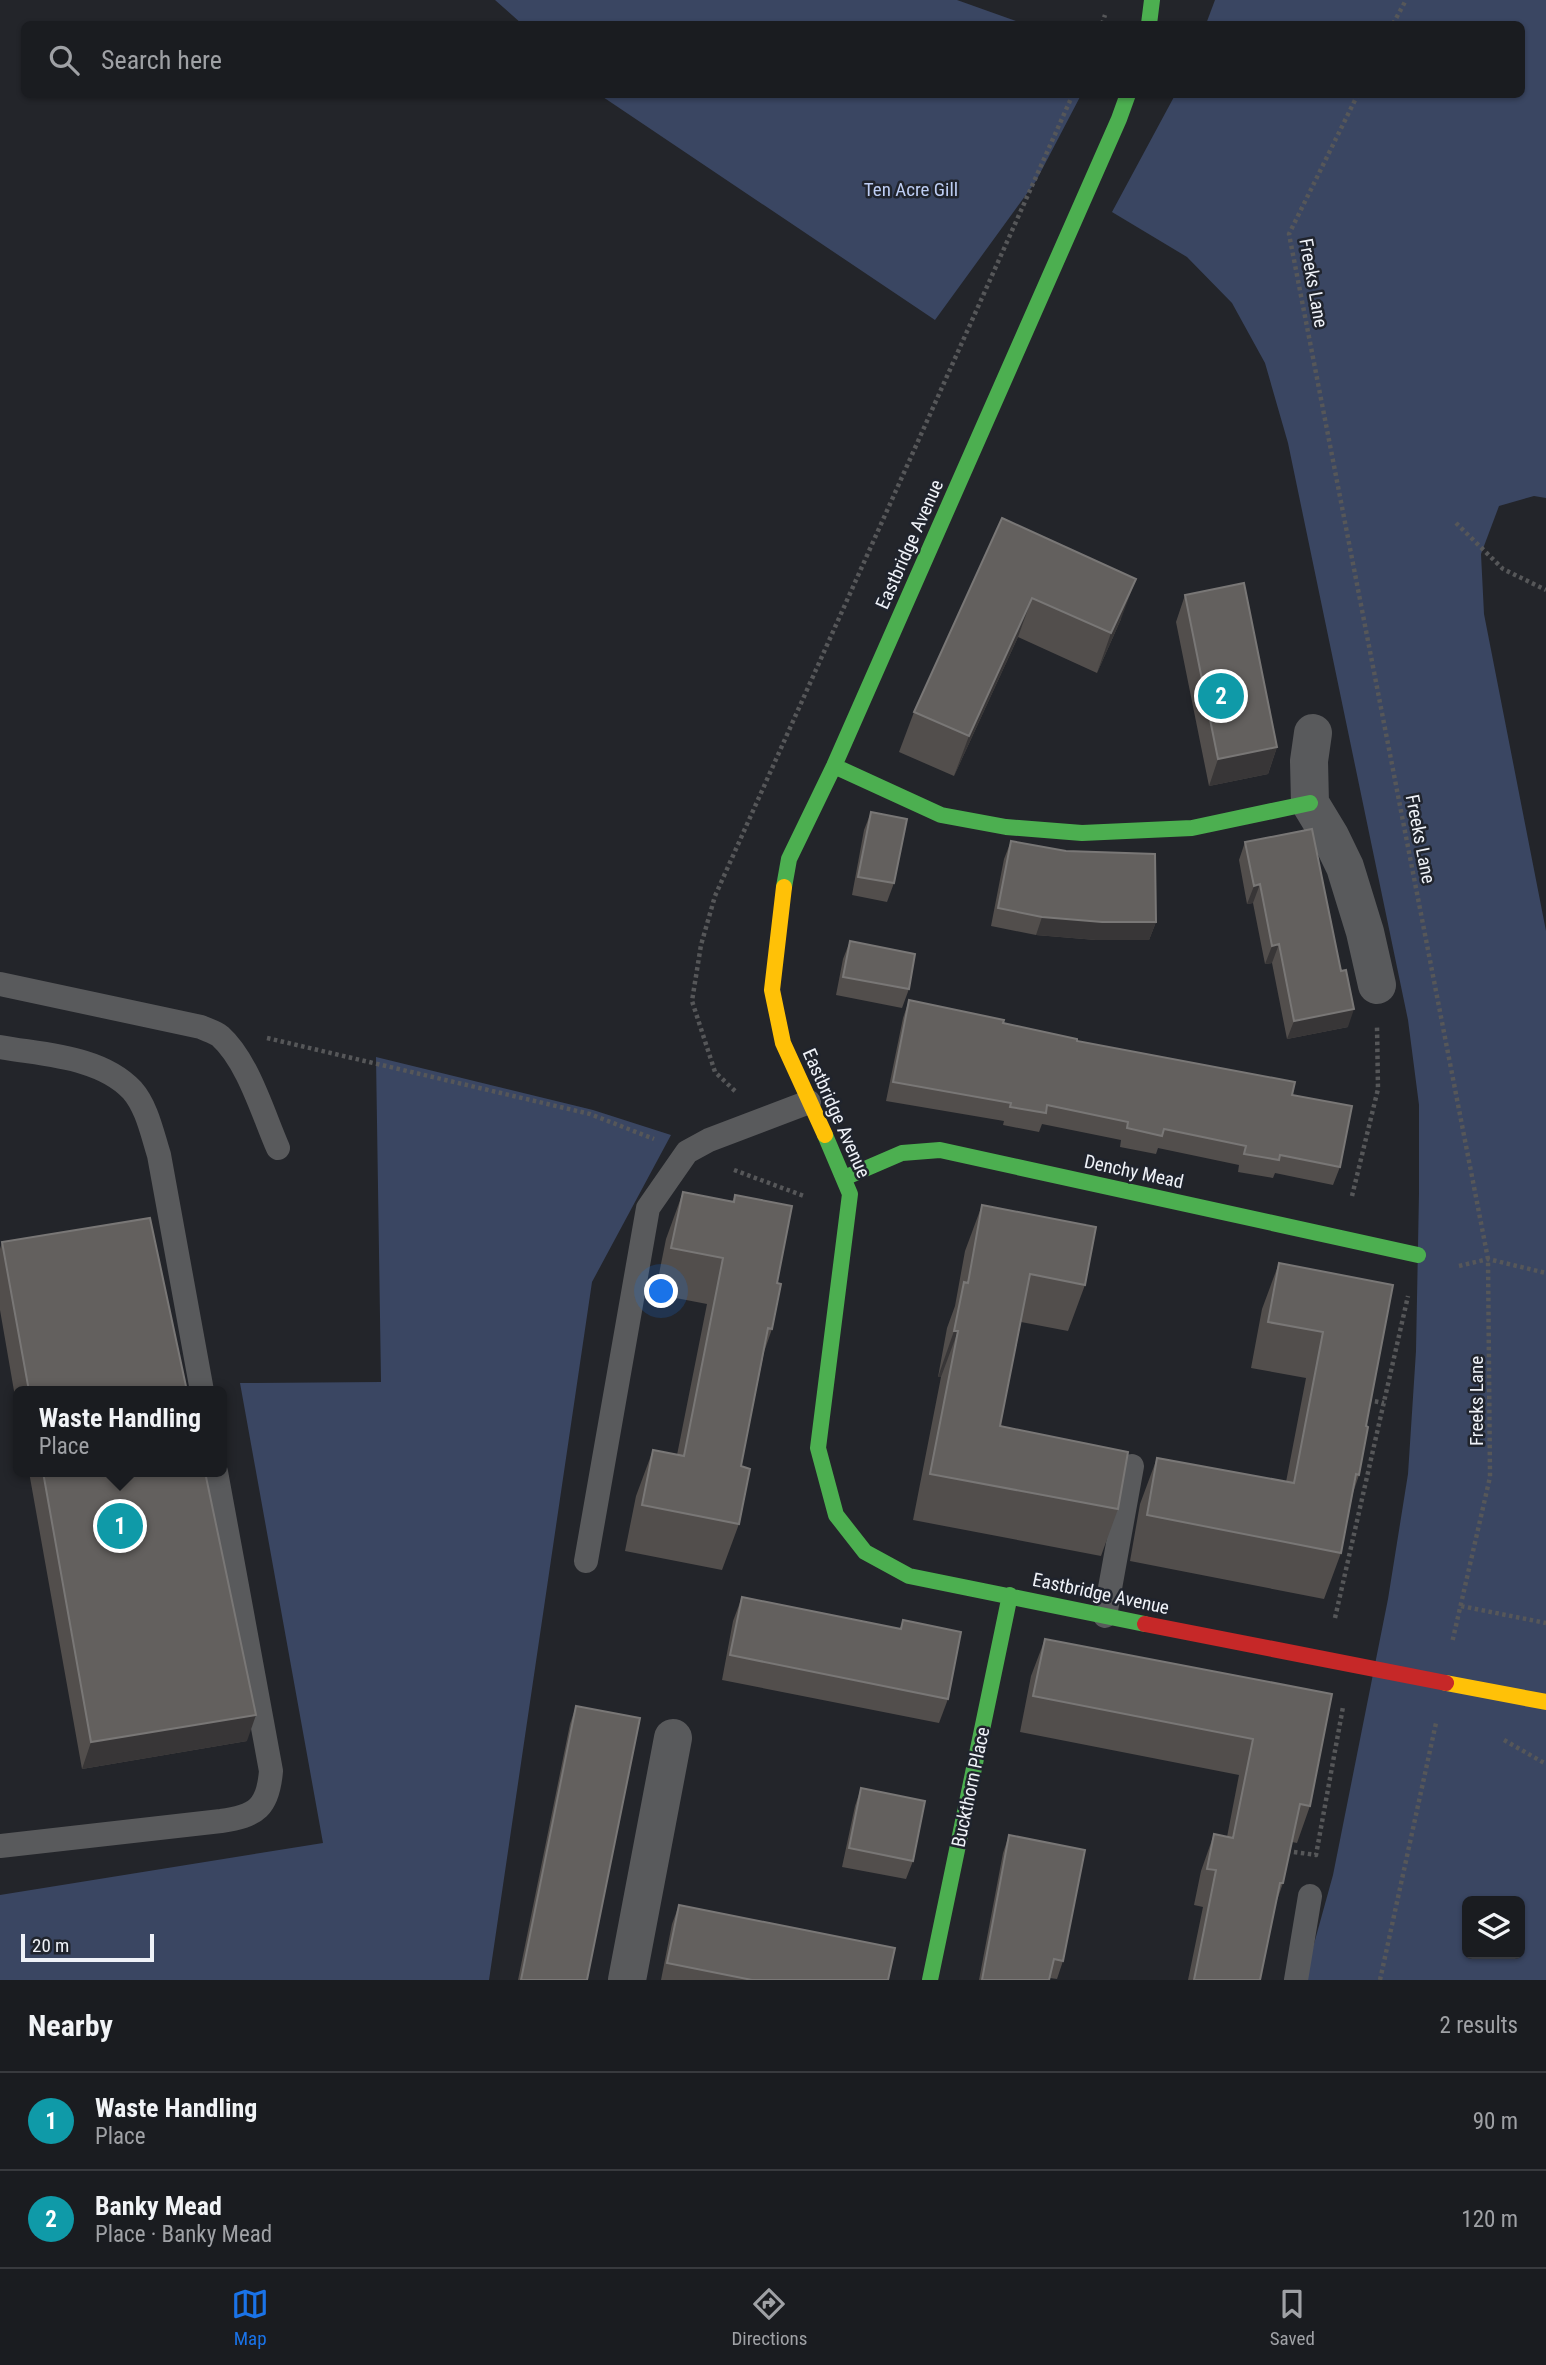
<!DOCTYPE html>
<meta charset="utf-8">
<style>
body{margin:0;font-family:"Roboto Condensed",sans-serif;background:#27292d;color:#f1f3f6}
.controls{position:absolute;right:21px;bottom:21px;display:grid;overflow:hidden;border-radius:10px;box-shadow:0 2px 5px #0004}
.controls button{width:63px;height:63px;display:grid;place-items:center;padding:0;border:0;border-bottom:2px solid #383a3e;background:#1a1c20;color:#f1f3f6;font:35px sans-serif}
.scale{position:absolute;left:21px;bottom:18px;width:133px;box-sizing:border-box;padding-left:7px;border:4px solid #eff2f8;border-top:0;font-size:19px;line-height:24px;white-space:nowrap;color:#eff2f8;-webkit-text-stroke:5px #20242d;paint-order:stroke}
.you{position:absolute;left:662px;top:1292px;width:24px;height:24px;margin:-18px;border:5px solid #fff;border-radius:50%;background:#1a73e8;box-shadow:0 0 0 10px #1a73e833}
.badge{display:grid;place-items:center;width:46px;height:46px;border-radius:50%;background:#1a73e8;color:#fff;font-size:23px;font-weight:700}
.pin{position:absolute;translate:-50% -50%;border:4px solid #fff;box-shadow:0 2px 7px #0006}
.popup{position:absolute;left:13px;top:1386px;width:214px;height:91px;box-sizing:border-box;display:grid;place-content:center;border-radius:10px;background:#1a1c20;filter:drop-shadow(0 2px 5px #0005);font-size:23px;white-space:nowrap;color:#9fa1a5}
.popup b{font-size:26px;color:#f1f3f6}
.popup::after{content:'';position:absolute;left:50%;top:100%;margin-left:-14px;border:14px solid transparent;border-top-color:#1a1c20}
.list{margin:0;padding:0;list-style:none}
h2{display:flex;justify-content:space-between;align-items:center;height:91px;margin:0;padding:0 28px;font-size:30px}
h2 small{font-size:23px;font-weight:400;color:#9fa1a5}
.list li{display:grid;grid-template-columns:46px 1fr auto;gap:21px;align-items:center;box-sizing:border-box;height:98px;padding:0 28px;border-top:2px solid #383a3e}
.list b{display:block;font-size:26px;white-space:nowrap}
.list p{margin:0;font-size:23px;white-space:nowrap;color:#9fa1a5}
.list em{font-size:23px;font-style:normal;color:#9fa1a5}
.icon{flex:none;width:38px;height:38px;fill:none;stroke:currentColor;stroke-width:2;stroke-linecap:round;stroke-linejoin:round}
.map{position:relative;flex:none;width:1546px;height:1980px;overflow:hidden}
.search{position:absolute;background:#1a1c20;box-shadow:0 2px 5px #0004;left:21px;right:21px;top:21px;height:77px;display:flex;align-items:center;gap:18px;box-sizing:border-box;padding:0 24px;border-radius:10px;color:#9fa1a5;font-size:26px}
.sheet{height:287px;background:#1a1c20}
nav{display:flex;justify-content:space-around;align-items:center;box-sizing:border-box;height:98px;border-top:2px solid #383a3e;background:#1a1c20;font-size:19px;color:#9fa1a5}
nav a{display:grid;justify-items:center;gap:4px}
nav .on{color:#1a73e8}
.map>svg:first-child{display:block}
</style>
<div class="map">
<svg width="1546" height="1980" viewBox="0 0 1546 1980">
<rect width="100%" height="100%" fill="#23252a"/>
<!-- green -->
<path fill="#3a4662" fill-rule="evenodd" d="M495,0H957L1024,24H522Z
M1215,0H1546V498L1534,496L1499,506L1481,554L1484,614L1546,931V1980H1304L1333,1875L1388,1599L1408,1474L1416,1351L1419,1193V1105L1408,1020L1288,443L1265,363L1232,303L1187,257L1112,212L1175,95L1522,94V24H1206ZM1467,1901H1520V1954H1467Z
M600,95H1081L1036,181L935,320Z
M376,1057L593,1110L671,1135L592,1282L489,1980H0V1895L323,1843L240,1383L381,1382Z"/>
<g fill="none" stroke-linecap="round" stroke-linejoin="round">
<!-- path -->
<path stroke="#565759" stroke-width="4.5" stroke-dasharray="3.5 3.5" stroke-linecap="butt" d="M1102,24L1105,15
M1393,24L1406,0
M1358,94L1289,234L1488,1259L1490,1477L1452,1643
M1456,523L1503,569L1546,590
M267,1038L590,1114L654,1139
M735,1091L715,1072L692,1001L701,945L715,896L1073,94
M734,1170L804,1196
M1352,1196L1378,1089L1377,1026
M1459,1266L1488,1259L1546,1273
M1368,1400L1384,1403
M1461,1606L1546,1623
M1335,1618L1408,1296
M1504,1740L1546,1764
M1287,1851L1316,1855L1343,1707
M1380,1980L1436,1723"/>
<!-- lane -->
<path stroke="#595a5c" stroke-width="24" d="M0,984L201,1027C207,1030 215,1032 220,1036C248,1061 263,1114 278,1148
M0,1047C43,1055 100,1056 132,1090C147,1107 152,1133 159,1155L202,1391
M586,1561L648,1208L687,1152L709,1140L809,1102
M1105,1616L1132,1466
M0,1846L221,1821C257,1816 268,1807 271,1771L216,1472
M1296,1980L1310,1896"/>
<!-- street -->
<path stroke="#595a5c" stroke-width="38" d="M1313,733L1309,761L1310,803L1330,836L1345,867L1365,932L1377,985
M627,1980L673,1738"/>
<!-- fast -->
<path stroke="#4caf50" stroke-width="16" d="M1149,24L1152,0
M834,766L941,815L1006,827L1082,833L1192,828L1310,803
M784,887L789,859L834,766L1119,119L1128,94
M825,1135L850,1194L818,1448L836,1515L865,1552L909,1576L1145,1624
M844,1178L902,1153L940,1150L1418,1255
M930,1980L1010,1595"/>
<!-- slow -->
<path stroke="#ffc107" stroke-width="16" d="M784,887L772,990L783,1043L825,1135
M1446,1683L1546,1702"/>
<!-- jam -->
<path stroke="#c62828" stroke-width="16" d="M1145,1624L1446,1683"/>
</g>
<!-- wall -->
<path fill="#524e4c" d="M1002,518L1121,619L1097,673L1018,637L954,776L899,752L914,712Z
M1185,595L1277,747L1268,774L1209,786L1176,622Z
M871,812L894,883L887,902L852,895L864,830Z
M1011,841L1156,922L1149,940H1096L1036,935L991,926L1004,859Z
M1245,842L1348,1027L1287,1039L1272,963L1265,964L1253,903L1247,904L1239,860Z
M850,941L909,989L902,1008L836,995L843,959Z
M909,1000L1077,1041L1292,1095L1340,1167L1333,1185L1275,1173L1273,1178L1238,1172L1239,1165L1158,1148L1156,1154L1120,1147L1121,1140L1042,1124L1039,1132L1003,1125L1004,1121L886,1101L903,1018Z
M683,1192L732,1202L735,1195L777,1283L772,1329L764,1352L741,1466L739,1524L722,1570L625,1551L636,1496L653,1450L677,1455L707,1304L655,1294L666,1239Z
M982,1205L1085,1285L1068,1331L1021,1322L1000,1426L1118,1509L1101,1556L913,1520L941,1377H938L947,1328L955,1306L965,1251Z
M2,1242L187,1391H18V1414L0,1310V1249Z
M1279,1263L1393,1285L1366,1426L1359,1475L1353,1493L1341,1553L1324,1599L1130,1561L1140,1504L1157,1458L1286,1482L1306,1378L1251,1368L1262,1309Z
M29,1472H205L247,1741L82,1769Z
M742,1597L900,1629L903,1620L948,1699L939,1723L722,1680L733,1621Z
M1045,1639L1332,1694L1310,1806L1297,1843L1292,1842L1283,1883L1275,1906L1260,1980H1188L1203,1907L1194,1905L1201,1871L1214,1834L1227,1837L1239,1775L1020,1732L1031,1676Z
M576,1706L587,1980H518L570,1724Z
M861,1788L913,1861L906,1879L842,1867L855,1806Z
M1009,1835L1063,1961L1057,1979L1050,1978L1049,1980H979L1003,1853Z
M679,1905L888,1980H661L672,1924Z"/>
<!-- shaded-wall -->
<path fill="#383637" d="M1136,579L1121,619L1097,673L1111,633Z
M1032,598L1018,637L954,776L969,736Z
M1277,747L1268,774L1209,786L1218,759Z
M1260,884L1253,903L1247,904L1254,886Z
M1042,917L1156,922L1149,940H1096L1036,935Z
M1279,944L1272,963L1265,964L1272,946Z
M1354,1009L1348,1027L1287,1039L1294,1021Z
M954,1331H958L941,1377H938Z
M256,1715L247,1741L82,1769L91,1742Z"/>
<!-- building -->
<path fill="#63605e" stroke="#797776" stroke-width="2" d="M1002,518L1136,579L1111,633L1032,598L969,736L914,712Z
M1244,583L1277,747L1218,759L1185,595Z
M871,812L907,819L894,883L858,877Z
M1312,829L1341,971L1346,970L1354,1009L1294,1021L1279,944L1272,946L1260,884L1254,886L1245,842Z
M1011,841L1066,851L1155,854L1156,922H1102L1042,917L998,908Z
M850,941L915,954L909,989L843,977Z
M909,1000L1004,1020L1003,1023L1077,1039V1041L1295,1082L1292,1095L1352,1106L1340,1167L1280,1155L1279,1160L1244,1154L1246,1146L1164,1129L1162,1136L1127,1128L1128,1122L1047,1105L1046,1113L1010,1107L1011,1103L893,1082Z
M683,1192L734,1202L735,1195L792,1206L777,1283L781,1284L772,1329L768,1328L741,1466L750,1469L739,1524L642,1505L653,1450L684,1456L723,1258L671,1248Z
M982,1205L1096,1227L1085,1285L1030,1274L1000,1426L1128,1452L1118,1509L930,1474L958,1331H954L964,1282L968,1283Z
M150,1218L187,1391H29L2,1242Z
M1279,1263L1393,1285L1366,1426L1368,1427L1359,1475L1356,1474L1341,1553L1147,1515L1157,1458L1294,1483L1323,1332L1268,1322Z
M43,1472H205L256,1715L91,1742Z
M742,1597L901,1629L903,1620L961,1632L948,1699L730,1655Z
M1045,1639L1332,1694L1310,1806L1300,1804L1283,1883H1280L1260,1980H1194L1216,1870L1207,1869L1214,1834L1233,1838L1253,1739L1033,1696Z
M576,1706L640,1718L587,1980H521Z
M861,1788L925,1801L913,1861L849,1848Z
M1009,1835L1085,1850L1063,1961L1054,1959L1049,1980H982Z
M679,1905L895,1948L888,1980H752L667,1963Z"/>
<g text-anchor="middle" stroke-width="5" stroke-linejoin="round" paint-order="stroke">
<!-- park labels -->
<g font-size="19" fill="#becef4" stroke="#20242d">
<text x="911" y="196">Ten Acre Gill</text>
</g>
<!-- street labels -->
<g font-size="19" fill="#eff2f8" stroke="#20242d">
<text transform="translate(1314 283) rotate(80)" y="7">Freeks Lane</text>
<text transform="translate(909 544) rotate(-66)" y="7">Eastbridge Avenue</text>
<text transform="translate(1421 839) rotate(79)" y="7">Freeks Lane</text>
<text transform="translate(837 1113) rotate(66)" y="7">Eastbridge Avenue</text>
<text transform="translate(1134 1171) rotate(12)" y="7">Denchy Mead</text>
<text transform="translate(1476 1401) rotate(-90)" y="7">Freeks Lane</text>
<text transform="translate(1101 1593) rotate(12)" y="7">Eastbridge Avenue</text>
<text transform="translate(970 1787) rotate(-78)" y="7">Buckthorn Place</text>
</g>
</g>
</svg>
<div class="controls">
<button><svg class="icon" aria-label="layers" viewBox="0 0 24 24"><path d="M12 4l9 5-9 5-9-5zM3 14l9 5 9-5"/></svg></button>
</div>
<div class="scale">20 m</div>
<div class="you"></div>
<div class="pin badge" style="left:120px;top:1526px;background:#0f9aa8">1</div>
<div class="popup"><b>Waste Handling</b>Place</div>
<div class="pin badge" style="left:1221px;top:696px;background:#0f9aa8">2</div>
<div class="search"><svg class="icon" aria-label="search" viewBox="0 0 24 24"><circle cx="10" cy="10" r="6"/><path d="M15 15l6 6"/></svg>Search here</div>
</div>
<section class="sheet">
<h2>Nearby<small>2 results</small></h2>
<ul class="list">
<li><span class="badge" style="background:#0f9aa8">1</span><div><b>Waste Handling</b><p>Place</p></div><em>90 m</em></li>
<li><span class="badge" style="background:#0f9aa8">2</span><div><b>Banky Mead</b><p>Place · Banky Mead</p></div><em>120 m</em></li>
</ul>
</section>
<nav>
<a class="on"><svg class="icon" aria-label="map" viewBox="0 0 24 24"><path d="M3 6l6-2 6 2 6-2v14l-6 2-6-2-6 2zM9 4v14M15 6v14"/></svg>Map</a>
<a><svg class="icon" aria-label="directions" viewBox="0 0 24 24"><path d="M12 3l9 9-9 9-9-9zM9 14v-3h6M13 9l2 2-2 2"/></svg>Directions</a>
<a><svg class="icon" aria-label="saved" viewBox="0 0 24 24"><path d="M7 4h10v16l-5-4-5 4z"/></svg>Saved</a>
</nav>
